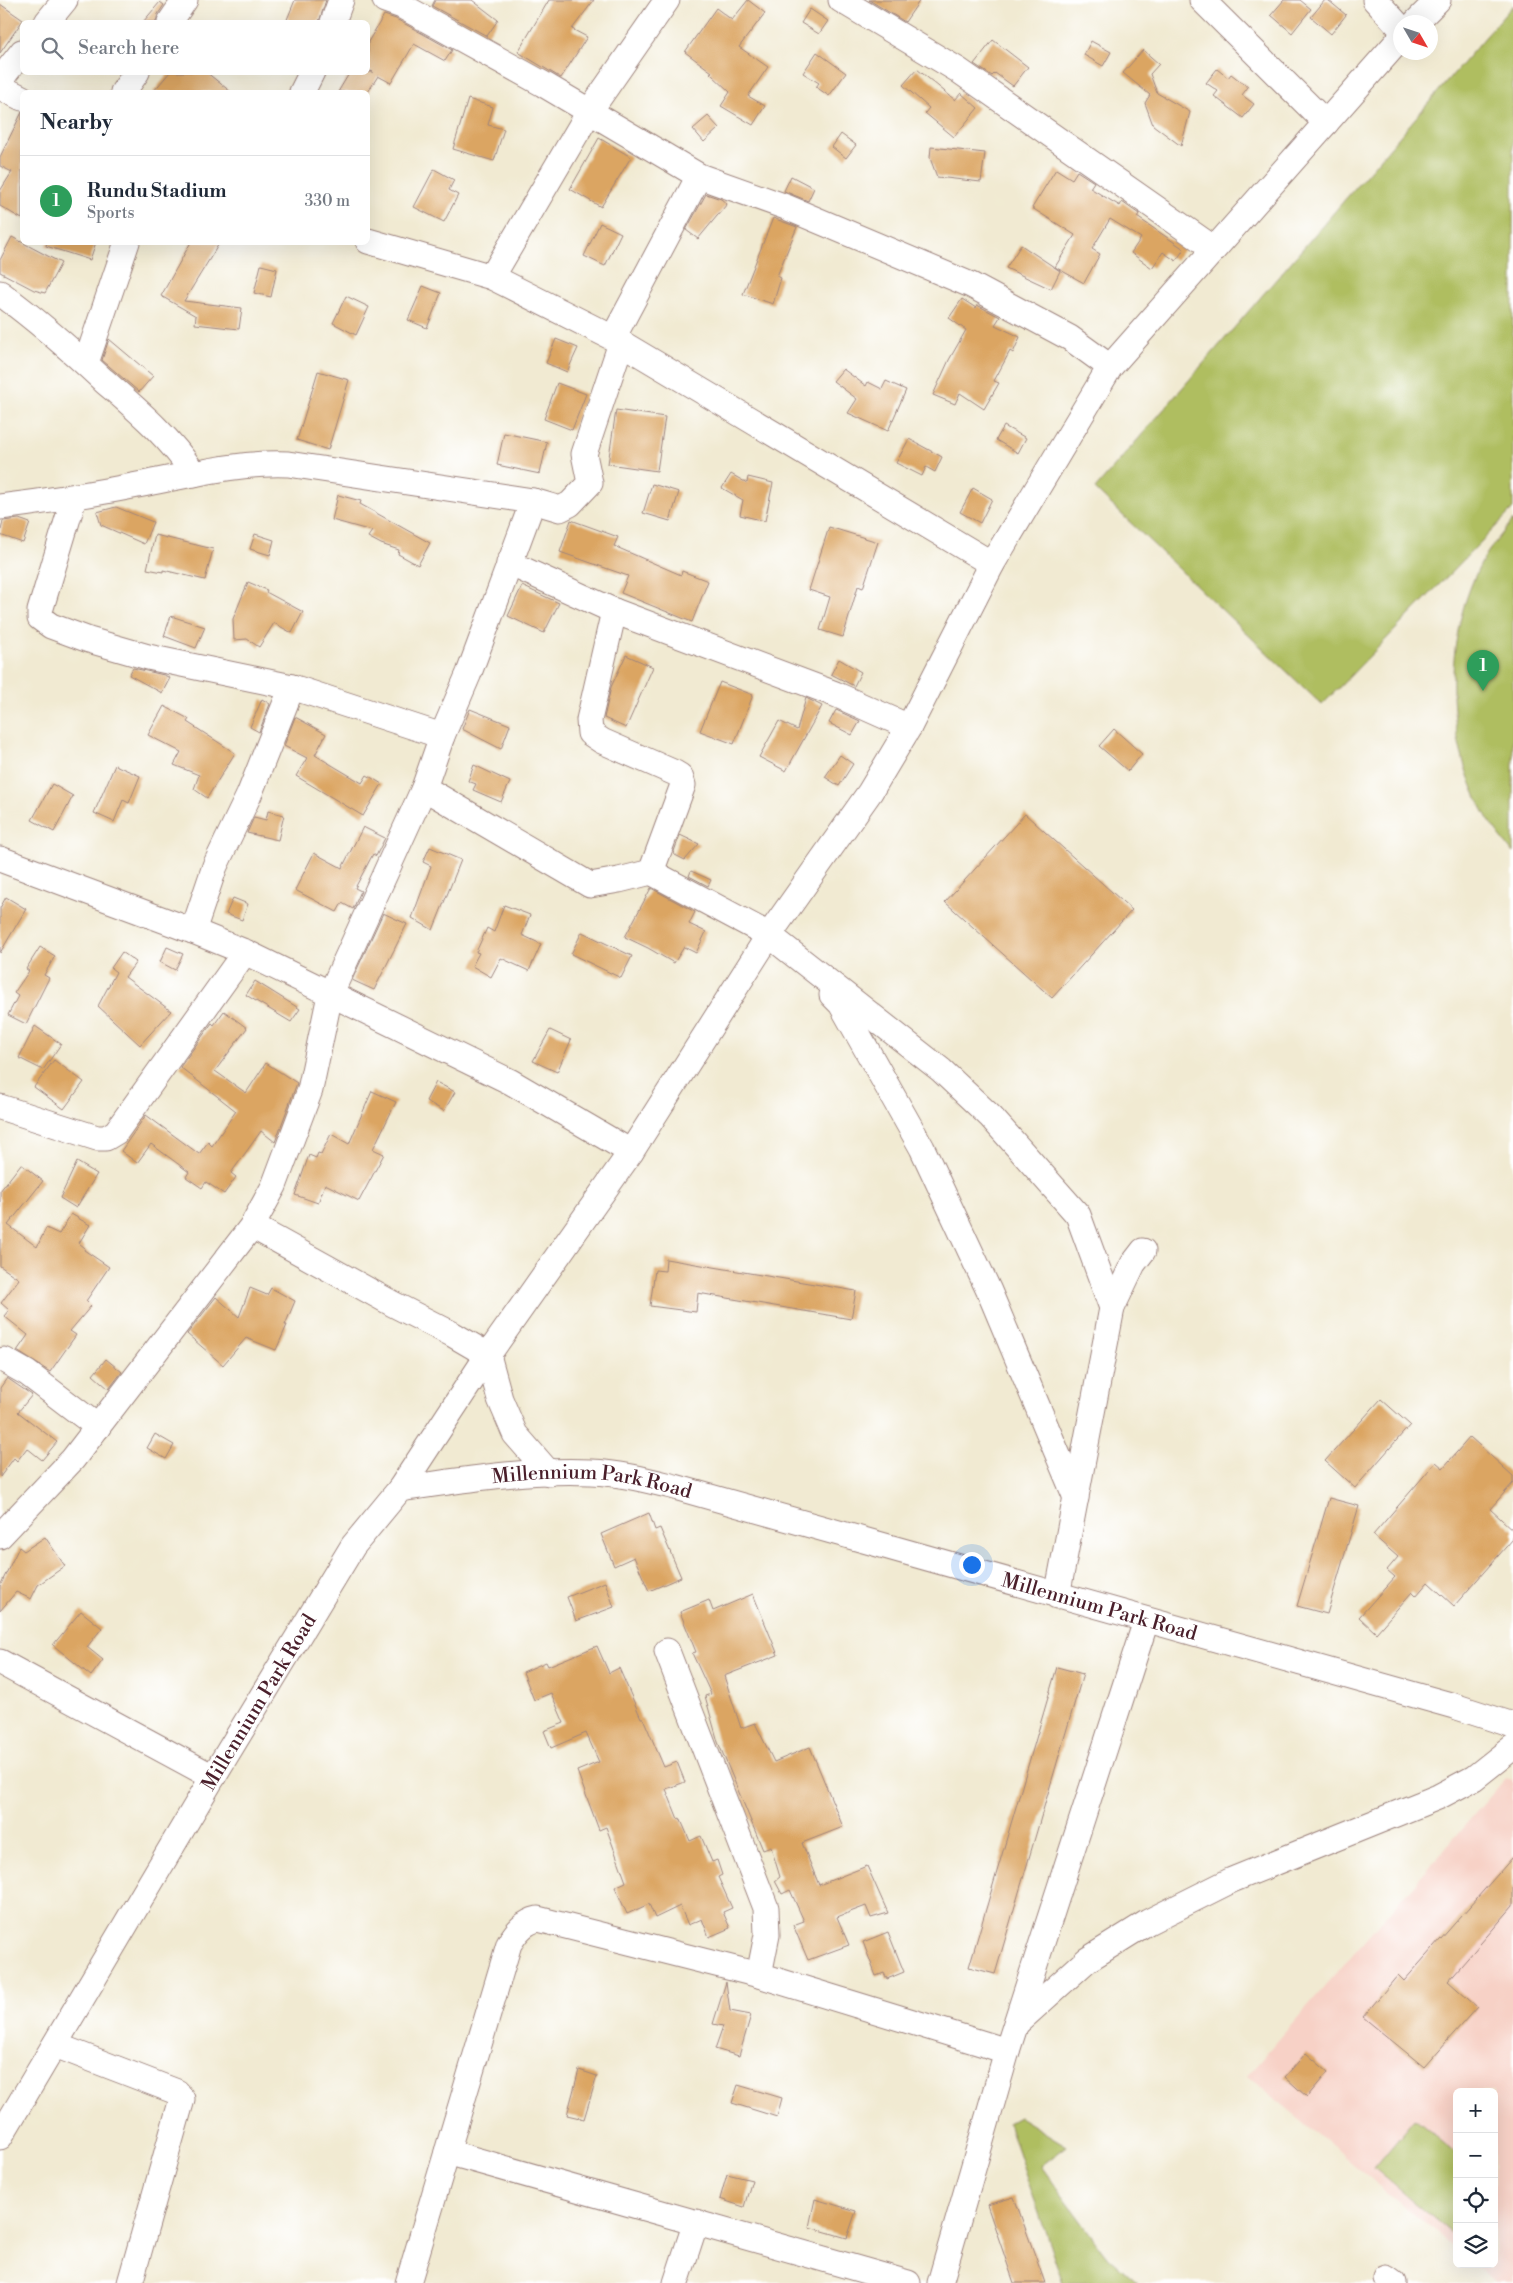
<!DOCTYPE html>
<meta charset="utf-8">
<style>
body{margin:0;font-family:"Libre Bodoni",serif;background:#f6f6f7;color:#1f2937}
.controls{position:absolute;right:15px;bottom:15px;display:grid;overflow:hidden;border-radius:8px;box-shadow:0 5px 20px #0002}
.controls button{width:45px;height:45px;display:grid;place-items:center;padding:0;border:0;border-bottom:1px solid #e0e1e3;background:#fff;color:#1f2937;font:25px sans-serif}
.compass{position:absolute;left:1393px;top:15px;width:45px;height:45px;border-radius:50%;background:#fff;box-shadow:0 5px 20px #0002;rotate:129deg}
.you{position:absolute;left:971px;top:1564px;width:18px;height:18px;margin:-12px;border:4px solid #fff;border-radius:50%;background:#1a73e8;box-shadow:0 0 0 8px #1a73e833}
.badge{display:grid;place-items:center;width:32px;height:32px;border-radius:50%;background:#1a73e8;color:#fff;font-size:16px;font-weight:700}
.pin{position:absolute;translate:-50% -41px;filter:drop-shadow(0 1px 2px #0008)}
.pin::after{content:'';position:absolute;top:26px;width:18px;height:15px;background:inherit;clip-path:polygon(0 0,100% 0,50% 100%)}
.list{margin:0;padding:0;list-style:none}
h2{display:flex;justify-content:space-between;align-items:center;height:65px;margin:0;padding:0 20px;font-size:21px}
h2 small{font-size:16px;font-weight:400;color:#747a83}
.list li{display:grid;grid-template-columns:32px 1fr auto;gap:15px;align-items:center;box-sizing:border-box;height:90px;padding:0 20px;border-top:1px solid #e0e1e3}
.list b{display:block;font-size:19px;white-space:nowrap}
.list p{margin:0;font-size:16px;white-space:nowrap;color:#747a83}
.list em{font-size:16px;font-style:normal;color:#747a83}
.icon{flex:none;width:28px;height:28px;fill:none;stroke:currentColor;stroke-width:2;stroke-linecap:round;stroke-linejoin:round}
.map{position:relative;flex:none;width:1513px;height:2283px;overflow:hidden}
.search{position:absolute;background:#fff;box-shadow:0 5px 20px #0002;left:20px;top:20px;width:350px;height:55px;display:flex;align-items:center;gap:12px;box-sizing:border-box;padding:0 18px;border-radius:8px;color:#747a83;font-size:19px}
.panel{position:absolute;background:#fff;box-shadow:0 5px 20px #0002;left:20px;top:90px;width:350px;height:155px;border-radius:8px}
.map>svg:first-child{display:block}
</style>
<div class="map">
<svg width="1513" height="2283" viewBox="0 0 1513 2283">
<rect width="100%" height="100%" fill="#fff"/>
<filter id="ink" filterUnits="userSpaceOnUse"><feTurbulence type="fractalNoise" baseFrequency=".02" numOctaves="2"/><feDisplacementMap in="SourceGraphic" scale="10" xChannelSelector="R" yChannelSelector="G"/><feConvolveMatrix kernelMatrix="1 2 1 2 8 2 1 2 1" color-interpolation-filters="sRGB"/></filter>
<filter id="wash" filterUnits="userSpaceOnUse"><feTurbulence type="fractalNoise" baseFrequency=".0096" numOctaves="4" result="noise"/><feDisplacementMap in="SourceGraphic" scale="20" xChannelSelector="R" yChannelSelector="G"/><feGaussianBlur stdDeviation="1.12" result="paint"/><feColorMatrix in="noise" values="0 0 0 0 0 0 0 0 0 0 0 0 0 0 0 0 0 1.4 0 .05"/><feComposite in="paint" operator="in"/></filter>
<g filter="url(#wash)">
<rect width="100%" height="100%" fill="#f1ead2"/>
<!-- built -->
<path fill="#f7d1c6" d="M1506,1778L1513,1780V2283H1497L1474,2264H1494V2092H1457V2250L1247,2076Z"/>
<!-- green -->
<path fill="#afbe60" stroke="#7c6e46" d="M1513,5V509L1322,705L1095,489Z
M1513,520V853C1505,842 1495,831 1488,819C1443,742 1441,638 1483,560C1491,546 1503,533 1513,520Z
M1019,2117L1067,2146L1041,2166L1105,2254L1138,2283H1063L1008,2123Z
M1415,2119L1457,2154V2238L1374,2168Z"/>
<g id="blocks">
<!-- building -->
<path fill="#dba562" d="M295,0H326L319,22H286Z
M435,0H472L498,20L487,36L432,6Z
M549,0H594L572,29L587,37L561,78L518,52Z
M748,0L765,13L739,47L768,67L748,96L765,106L753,125L721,106L730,92L710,73L712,72L685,52L716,8L732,20Z
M869,0H920L905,22Z
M1284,0H1300L1311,9L1292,33L1271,15Z
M1325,0H1328L1346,15L1331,34L1311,17Z
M160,2L164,5L158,14L156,22H143Z
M0,4L23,20L0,53Z
M810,9L828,21L819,34L801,23Z
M384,15L396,19L452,50L445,61L414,44L391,83L378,76L368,92H338L350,72H373L368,70V42Z
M993,40L1028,67L1013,86L995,73L992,76L974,64Z
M1091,41L1111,52L1103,66L1084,55Z
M1143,50L1159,64L1150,74L1157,93L1190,112L1181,146L1153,125L1145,103L1150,95L1123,73Z
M817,52L846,73L829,96L816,87L819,83L803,73Z
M917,69L955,100L961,93L978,108L954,137L925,113L929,108L903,85Z
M1217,69L1228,78L1231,74L1248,87L1242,95L1254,104L1243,118L1214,96L1218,91L1206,83Z
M170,72H206L231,92H153Z
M468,99L493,107L488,125L504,129L494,161L453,149Z
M22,112V219L0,206V191L12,172L0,166V157Z
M708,116L719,128L704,142L693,129Z
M841,134L856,145L846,158L832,147Z
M599,138L631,157L601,207L570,189Z
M931,147L985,153L981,182L937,177L930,158Z
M434,169L454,180L449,190L458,195L444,222L414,207Z
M1056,169L1072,179L1077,171L1094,182L1090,188L1120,206L1122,202L1139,214L1137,217L1184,249L1176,261L1163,252L1152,268L1131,253L1141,238L1110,219L1092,249L1100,254L1084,283L1055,267L1075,235L1032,208Z
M791,176L814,188L808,201L784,191Z
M706,194L721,199L727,204L698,239L686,230Z
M773,218L797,227L777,276L781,278L773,304L743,294Z
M600,223L621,233L605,266L584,256Z
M12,237L61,263L45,293L34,290L0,272V260Z
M47,242H96L90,260L46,246Z
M191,242H220L184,301L242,308L239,329L195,324L196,316L161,296Z
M1021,245L1060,271L1051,289L1006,268Z
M261,265L277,269L271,297L254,293Z
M423,286L441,293L427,328L408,320Z
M346,296L369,307L356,335L333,323Z
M962,299L976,308L977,305L1000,317L995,325L1020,337L1013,353L1010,351L994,381L999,383L984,409L960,393L955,404L933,395L949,360L966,330L949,318Z
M109,339L153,376L139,392L102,360Z
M556,339L578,348L567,372L546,363Z
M843,369L866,386L868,382L882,389L886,381L906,390L888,431L848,413L857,399L833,381Z
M318,371L349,380L328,450L297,440Z
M557,383L586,394L572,430L544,419Z
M616,410L665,417L657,471L608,464Z
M1004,426L1026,438L1018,453L996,440Z
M504,433L547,442L540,474L497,465Z
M909,439L942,457L935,472L926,467L922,476L896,463Z
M731,474L747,483L748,477L773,483L765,521L740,515L743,500L722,488Z
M652,484L679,492L670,521L643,513Z
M973,488L992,499L980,523L960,512Z
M338,495L361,501L360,504L430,543L418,565L398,554L399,550L381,544L368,537L372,531L332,520Z
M116,507L153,522L144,544L101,525L97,512Z
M19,519L30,523L23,543L0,535L3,521Z
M571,520L618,537L614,546L681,575L682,571L708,581L692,622L621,593L628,576L560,552Z
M829,527L878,542L863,588L858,586L843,637L820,630L830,597L809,590Z
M255,534L274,540L270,555L250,549Z
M155,535L213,549L205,580L163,570V572L147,569Z
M248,582L267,590L266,592L303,612L292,633L274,623L259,647L247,639L234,640L233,619Z
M522,586L559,603L544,633L508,616Z
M171,616L205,627L196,648L164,636Z
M626,655L653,667L626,728L604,718L611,687Z
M839,659L861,672L854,686L831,674Z
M133,668L164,675L170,678L162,693L129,675Z
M720,682L753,695L734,744L700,731Z
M806,698L822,706L786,771L759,757L779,721L797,730Z
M262,699L270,704L259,732L250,727Z
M164,706L189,719L187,722L235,753L207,798L194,789L199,775L174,765L181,752L148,735Z
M470,709L510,725L501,749L462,729Z
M836,710L860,721L852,735L829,723Z
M295,717L326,734L315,755L362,783L367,775L382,784L363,816L296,776L307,758L284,746Z
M1114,729L1142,754L1128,771L1099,746Z
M840,755L853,764L839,786L825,777Z
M115,765L140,776L129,803L123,800L114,822L94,813Z
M474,765L510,782L501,802L473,790L476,784L468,781Z
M52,784L73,796L54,832L32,820Z
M268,811L284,815L278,840L247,833L254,817L266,820Z
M1025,814L1132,910L1052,998L945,902Z
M363,827L385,838L376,856L373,854L355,888L361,891L353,909L342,903L337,912L295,890L314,853L342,868Z
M680,835L699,844L685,860L673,854Z
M430,847L461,860L433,930L412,918L431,866L423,862Z
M691,871L711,880L708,886L689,876Z
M651,888L695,912L689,924L706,932L696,953L684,947L674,963L648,948L625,937Z
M6,897L26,909L0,953V908Z
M233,898L248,904L242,920L226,914Z
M504,905L530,915L522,935L541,944L529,971L501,958L491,977L472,966L479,953L476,952L487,928L494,932Z
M383,913L407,924L374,990L352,980Z
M582,932L632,956L621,978L571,954Z
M40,947L55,956L44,975L49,978L26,1024L8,1015L18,996L14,993L29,971L26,969Z
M167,947L183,954L175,970L160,962Z
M122,952L136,962L125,977L171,1011L140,1045L98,1006L116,972L111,968Z
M255,981L300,1009L291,1022L246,995Z
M224,1011L247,1028L215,1071L246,1093L266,1063L297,1083L275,1142L261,1131L231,1173L236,1177L224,1194L206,1182L202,1188L186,1177L189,1172L151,1144L137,1163L121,1151L146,1115L199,1154L208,1142L212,1146L236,1111L180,1067L212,1023L214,1025Z
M35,1026L61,1044L43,1070L19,1058Z
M550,1030L571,1040L557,1072L533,1061Z
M54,1060L84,1082L64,1109L34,1087Z
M436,1082L455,1092L444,1111L426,1101Z
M372,1091L396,1102L373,1149L384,1154L359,1201L325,1184L318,1203L295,1195L309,1155L316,1158L318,1153L321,1154L331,1134L349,1144Z
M77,1162L97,1174L76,1208L60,1198Z
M21,1164L43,1181L8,1225L37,1247L46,1228L59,1234L71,1214L90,1225L79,1243L85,1248L84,1250L109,1267L86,1301L91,1306L70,1331L76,1335L50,1372L17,1351L28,1335L4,1316L9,1310L1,1303L19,1279L0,1266V1191Z
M666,1259L856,1291L851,1319L698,1293L696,1312L650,1306L655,1270L665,1271Z
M250,1288L267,1295L271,1288L295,1301L285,1325H287L276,1350L246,1338L223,1365L187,1334L216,1297L239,1317Z
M106,1359L122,1372L109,1389L93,1375Z
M7,1378L32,1395L18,1412L57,1442L42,1460L27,1448L17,1461L14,1458L0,1477V1388Z
M1381,1399L1410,1425L1355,1488L1325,1461Z
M155,1434L174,1445L166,1459L147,1448Z
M1470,1437L1513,1476V1483L1490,1509L1513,1530V1539L1454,1606L1428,1582L1416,1596L1412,1592L1376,1633L1359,1617L1395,1577L1387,1570L1398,1557L1373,1535L1436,1462L1443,1468Z
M1329,1498L1359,1506L1327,1614L1297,1606Z
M649,1513L655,1530L660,1528L681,1577L649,1591L634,1557L614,1566L601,1534Z
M45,1537L65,1566L38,1585L31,1599L16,1592L0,1611V1586L19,1547L24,1551Z
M605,1582L614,1607L576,1621L567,1597Z
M753,1594L778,1655L724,1676L741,1728L755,1723L774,1762L810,1747L843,1827L802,1843L819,1885L867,1866L888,1913L871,1918L866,1906L837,1917L849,1945L808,1960L793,1925L804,1921L790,1890L782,1894L775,1881L780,1877L771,1847L763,1850L718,1742L705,1696L711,1694L692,1653L696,1652L680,1612L709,1600L713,1611Z
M81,1611L102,1628L87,1647L103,1660L91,1676L53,1645Z
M597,1646L609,1673L619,1668L641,1718H643L664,1767L677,1762L685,1782L666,1789L678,1819L680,1818L690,1841L701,1836L712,1862L717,1860L722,1875L718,1877L732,1908L723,1912L730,1928L709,1937L702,1919L688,1925L680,1906L655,1918L649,1904L627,1914L615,1887L626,1882L606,1827L599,1830L577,1771L599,1762L586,1733L551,1748L544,1731L564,1723L551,1693L534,1700L523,1672L546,1662L548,1666Z
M1057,1667L1083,1674L995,1974L969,1967Z
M1513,1857V1906L1448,1981L1477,2007L1424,2067L1363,2017L1398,1975L1404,1981Z
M888,1932L904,1972L887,1979L884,1973L876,1976L863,1942Z
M726,1982L730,2011L751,2015L739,2056L715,2049L723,2026L713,2024Z
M1306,2053L1328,2072L1307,2097L1285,2077Z
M579,2070L597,2076L584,2119L567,2115Z
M738,2085L782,2098L777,2117L732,2103Z
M727,2174L752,2180L744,2207L720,2199Z
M1014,2197L1045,2283H1014L987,2205Z
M815,2199L856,2211L847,2238L809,2227Z"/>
</g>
</g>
<g filter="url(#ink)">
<use href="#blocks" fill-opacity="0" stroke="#9e847e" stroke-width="1"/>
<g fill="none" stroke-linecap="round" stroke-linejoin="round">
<defs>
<g id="minor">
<path d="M385,0L402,6L543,84L699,176L786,207L971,285L1070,338L1110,367"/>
<path d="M841,0L958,70L1213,248"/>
<path d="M1202,0L1326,123"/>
<path d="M1375,0L1400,27"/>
<path d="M47,22L65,0"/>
<path d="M170,22L185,0"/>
<path d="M333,22L341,0"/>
<path d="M1416,22L1438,0"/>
<path d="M0,80L22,52"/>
<path d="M0,87L22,98"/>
<path d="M123,92L137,72"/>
<path d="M302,92L312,72"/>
<path d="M368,241L492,277L613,338L992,564"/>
<path d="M492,277L589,112L667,0"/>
<path d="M0,293C38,321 69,348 103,380C136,409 169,436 194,474"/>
<path d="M613,338L699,176"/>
<path d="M86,363L127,242"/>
<path d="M74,498L40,611V618L51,626L89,640L148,657L292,687L442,736"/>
<path d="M0,507C50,501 98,493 148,483C194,474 241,462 288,464L533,501L560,509L570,504L590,483L584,454L621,343"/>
<path d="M509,563L614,611L835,694L909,727"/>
<path d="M614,611L589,720L590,733L602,741L675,773L680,776L683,785L651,872"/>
<path d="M424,788L590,885L619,880L651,872L769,935L941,1070L991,1117L1078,1215L1112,1308"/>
<path d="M0,859L193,931L245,952L511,1082L631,1152"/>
<path d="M193,931L215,866L249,795L292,687"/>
<path d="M832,995L841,1004L922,1148L989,1291L1076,1498"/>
<path d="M0,1107L97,1138H106L116,1132L245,952"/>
<path d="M252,1226L393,1304L452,1334L488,1355L500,1399L515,1434L549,1473"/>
<path d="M4,1360L27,1373L98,1427"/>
<path d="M400,1489L488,1355L631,1152L769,935L870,792L909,727L992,564L1110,367L1400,39"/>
<path d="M0,1536L73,1459L252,1226L274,1186L310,1090L330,995L424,788L442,736L469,673L533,501"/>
<path d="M1057,1596L1112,1308L1133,1264L1143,1251"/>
<path d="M667,1651L766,1908L767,1935L759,1975"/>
<path d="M0,1662L213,1777"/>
<path d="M1017,2023L1087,1960L1148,1922L1232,1880L1438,1797L1474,1778L1513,1747"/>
<path d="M55,2045L177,2092L182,2099L130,2283"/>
<path id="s1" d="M0,2137L213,1777L353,1546L400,1489C463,1480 528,1469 591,1472C620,1473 647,1480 675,1487L1454,1706L1513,1725"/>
<path d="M447,2152L908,2283"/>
<path d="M1386,2278L1393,2283"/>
<path d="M408,2283L509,1944C516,1932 524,1922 538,1919L759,1975L1007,2051"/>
<path d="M676,2283L696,2222"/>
<path d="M940,2283L1007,2051L1146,1621"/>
</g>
</defs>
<!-- minor casing -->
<use href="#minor" stroke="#9e847e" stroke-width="27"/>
<!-- minor -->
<use href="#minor" stroke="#fff" stroke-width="25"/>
</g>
</g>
<g text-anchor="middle" stroke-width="4.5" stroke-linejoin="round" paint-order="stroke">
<!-- street labels -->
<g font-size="20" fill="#4a1f2b" stroke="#fff">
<text dy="7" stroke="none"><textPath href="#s1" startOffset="956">Millennium Park Road</textPath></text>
<text dy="7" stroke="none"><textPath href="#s1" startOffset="1481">Millennium Park Road</textPath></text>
<text dy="7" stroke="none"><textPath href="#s1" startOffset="506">Millennium Park Road</textPath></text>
</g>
</g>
</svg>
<div class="controls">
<button>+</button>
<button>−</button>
<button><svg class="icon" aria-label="locate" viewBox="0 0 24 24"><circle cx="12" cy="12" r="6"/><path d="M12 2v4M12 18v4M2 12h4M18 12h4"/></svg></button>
<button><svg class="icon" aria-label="layers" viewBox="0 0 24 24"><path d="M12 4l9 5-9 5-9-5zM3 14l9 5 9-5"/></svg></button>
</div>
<svg class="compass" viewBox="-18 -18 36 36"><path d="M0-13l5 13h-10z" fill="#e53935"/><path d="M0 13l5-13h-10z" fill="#747a83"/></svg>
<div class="you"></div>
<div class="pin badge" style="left:1483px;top:691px;background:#2e9e5b">1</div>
<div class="search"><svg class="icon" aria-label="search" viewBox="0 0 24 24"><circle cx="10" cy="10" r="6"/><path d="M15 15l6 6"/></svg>Search here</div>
<section class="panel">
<h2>Nearby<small></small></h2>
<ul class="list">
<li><span class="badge" style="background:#2e9e5b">1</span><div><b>Rundu Stadium</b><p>Sports</p></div><em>330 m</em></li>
</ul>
</section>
</div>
